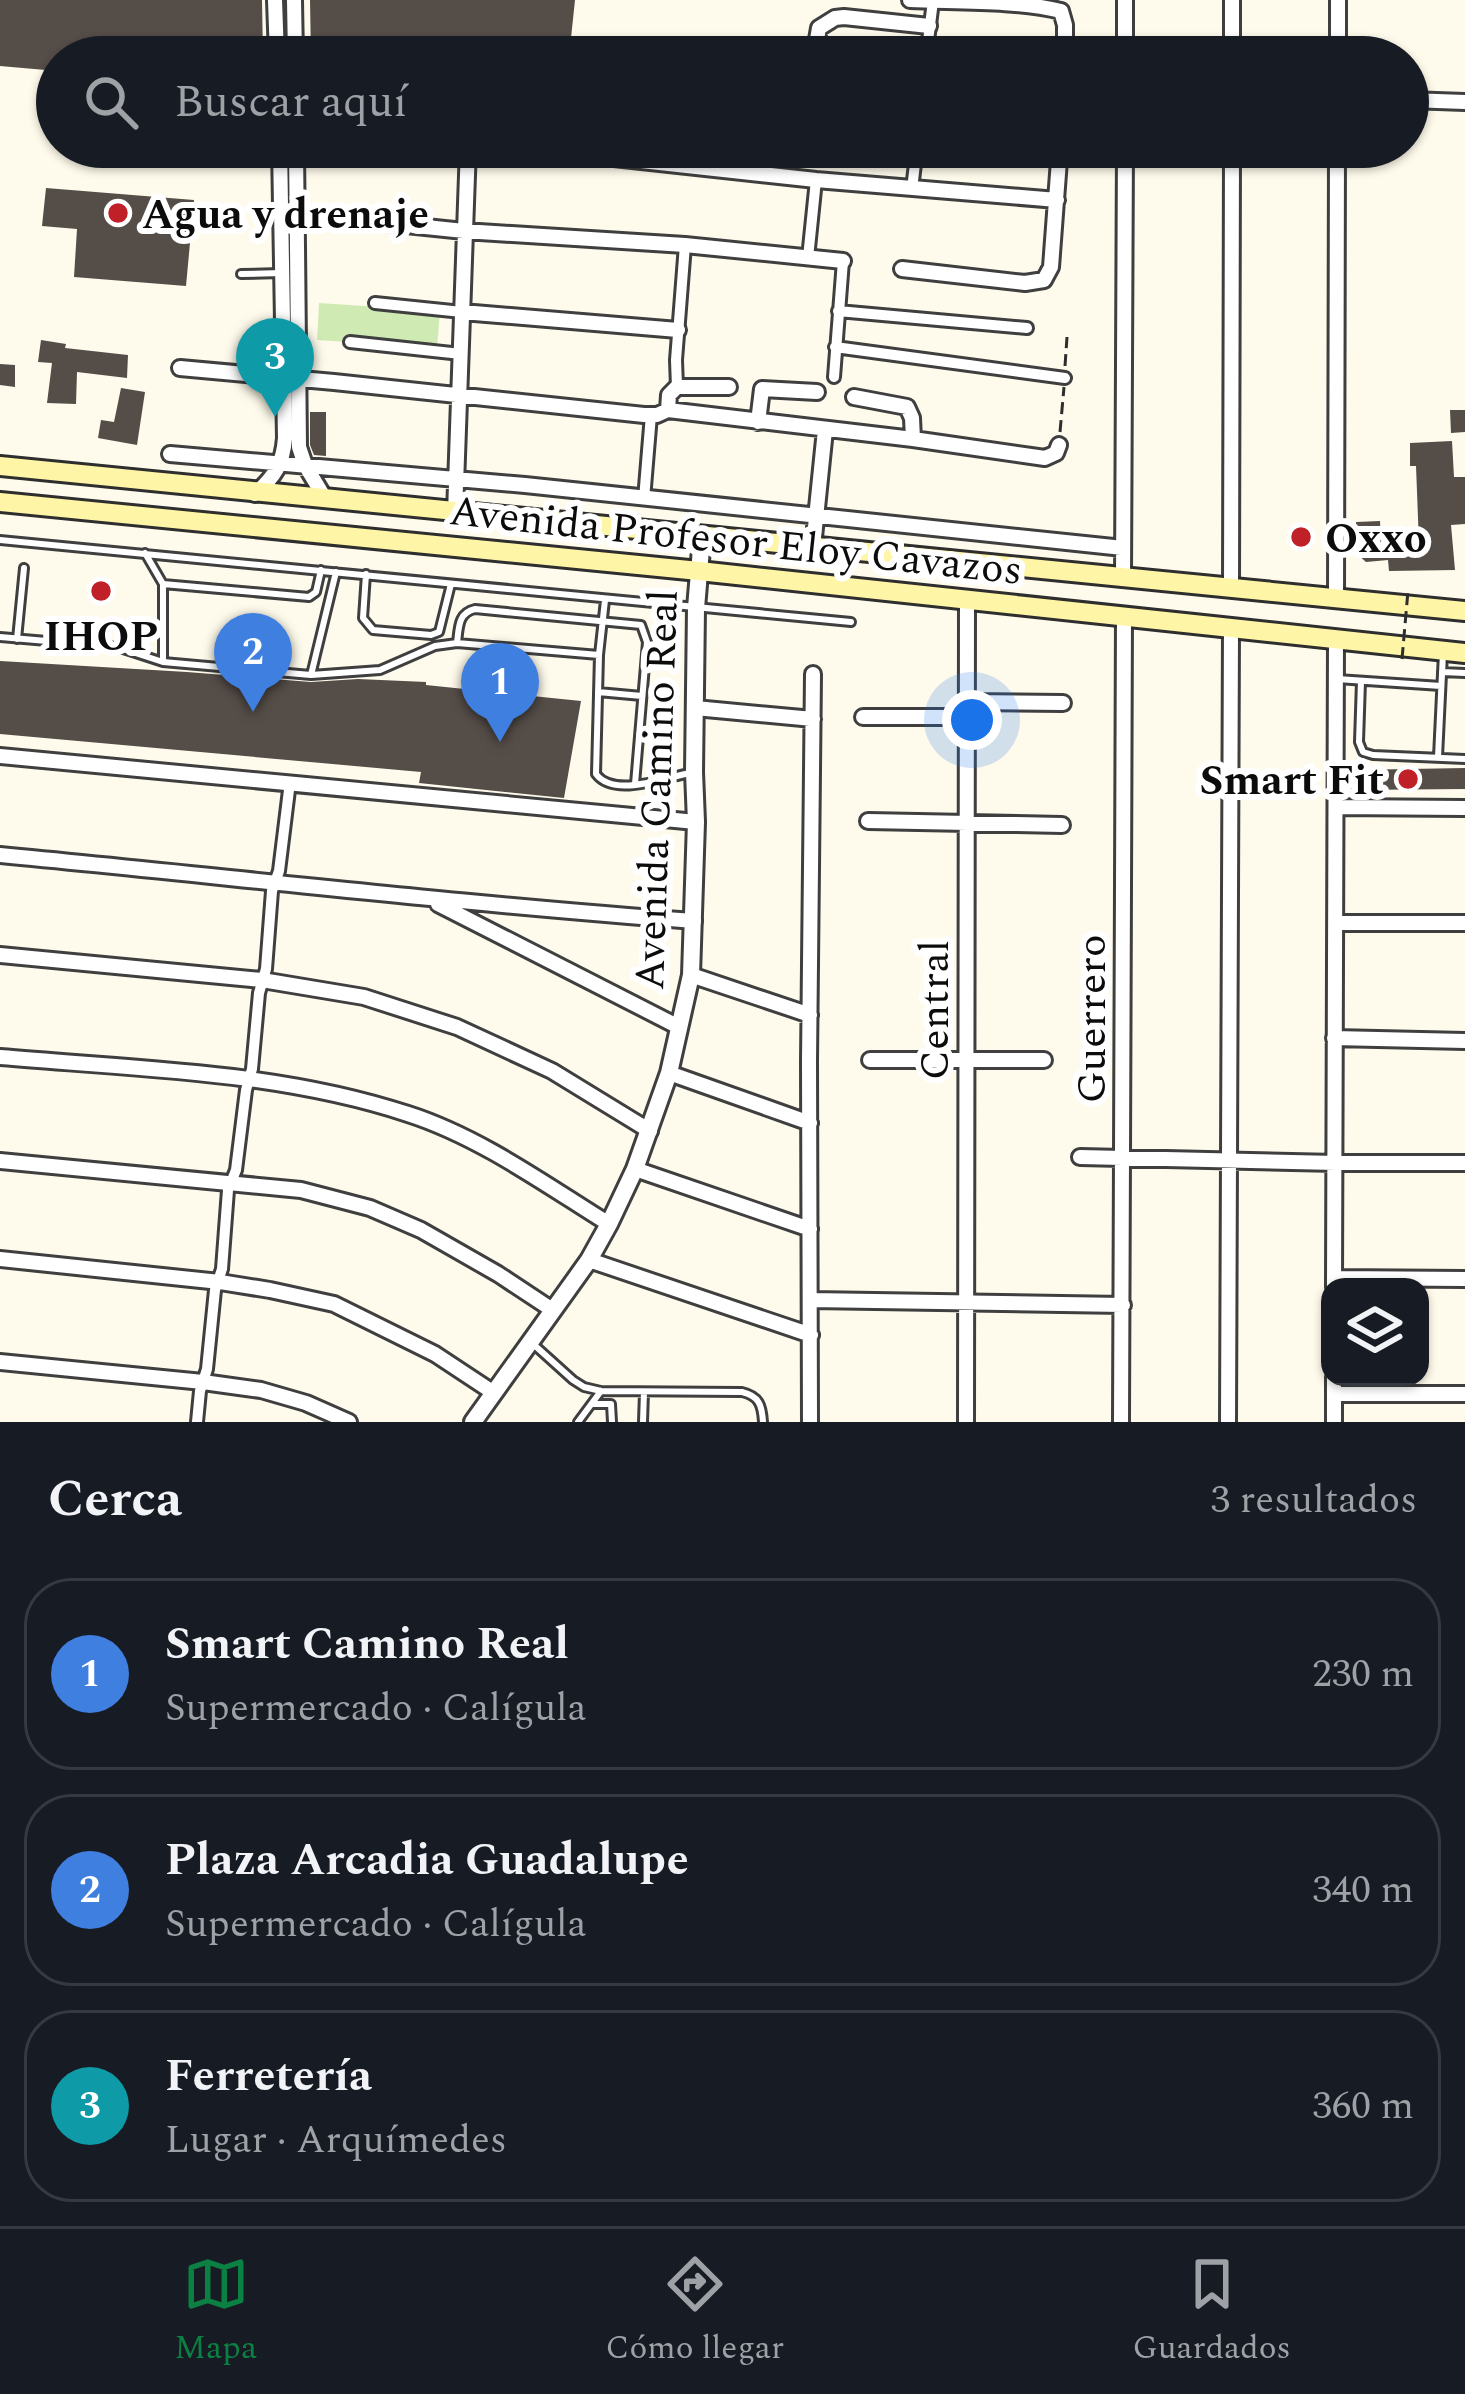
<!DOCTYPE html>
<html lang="es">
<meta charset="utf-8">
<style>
body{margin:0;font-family:Spectral,serif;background:#242831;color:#f1f3f6}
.controls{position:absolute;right:36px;bottom:36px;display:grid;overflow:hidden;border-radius:24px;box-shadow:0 3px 9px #0004}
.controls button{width:108px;height:108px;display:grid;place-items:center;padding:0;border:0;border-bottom:3px solid #363941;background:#171b24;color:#f1f3f6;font:60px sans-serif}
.you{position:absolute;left:972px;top:720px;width:42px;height:42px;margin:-30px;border:9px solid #fff;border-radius:50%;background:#1a73e8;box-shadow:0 0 0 18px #1a73e833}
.badge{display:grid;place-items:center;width:78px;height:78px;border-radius:50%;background:#0b8043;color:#fff;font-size:39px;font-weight:700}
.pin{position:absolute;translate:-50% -99px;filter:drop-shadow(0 3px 6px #0008)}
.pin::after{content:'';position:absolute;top:63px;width:42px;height:36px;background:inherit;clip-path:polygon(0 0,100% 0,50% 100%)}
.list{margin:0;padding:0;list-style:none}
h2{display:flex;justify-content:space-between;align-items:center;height:156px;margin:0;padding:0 48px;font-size:51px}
h2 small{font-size:39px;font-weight:400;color:#9ea1a6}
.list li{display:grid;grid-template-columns:78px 1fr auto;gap:36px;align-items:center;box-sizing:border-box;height:192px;margin:0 24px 24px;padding:0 24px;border:3px solid #363941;border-radius:48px}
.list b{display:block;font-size:45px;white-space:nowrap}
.list p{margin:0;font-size:39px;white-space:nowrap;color:#9ea1a6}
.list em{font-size:39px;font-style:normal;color:#9ea1a6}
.icon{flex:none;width:66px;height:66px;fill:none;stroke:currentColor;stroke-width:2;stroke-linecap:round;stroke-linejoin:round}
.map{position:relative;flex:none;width:1465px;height:1422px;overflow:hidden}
.search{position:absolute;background:#171b24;box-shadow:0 3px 9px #0004;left:36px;right:36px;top:36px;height:132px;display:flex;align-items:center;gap:30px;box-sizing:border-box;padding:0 42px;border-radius:66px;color:#9ea1a6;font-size:45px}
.sheet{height:804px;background:#171b24}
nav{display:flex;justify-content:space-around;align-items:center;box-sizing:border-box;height:168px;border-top:3px solid #363941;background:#171b24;font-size:33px;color:#9ea1a6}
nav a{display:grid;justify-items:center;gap:6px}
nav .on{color:#0b8043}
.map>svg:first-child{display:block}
</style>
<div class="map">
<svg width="1465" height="1422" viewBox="0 0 1465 1422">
<rect width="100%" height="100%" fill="#fffbec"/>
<!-- green -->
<path fill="#d0eab4" d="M319,303L440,311L437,348L317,340Z"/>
<!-- building -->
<path fill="#554d48" d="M0,0H262L263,57H57V71L0,66Z
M310,0H575L569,57H311Z
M46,188L194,200L186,286L74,277L77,229L42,226Z
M41,340L66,344L65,348L128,355L127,378L77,372L76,404L47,403L52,363L38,362Z
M0,364L15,365V387L0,385Z
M121,388L145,392L137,445L98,438L101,420L114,422Z
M1450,410H1465V432L1451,433Z
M310,412H326V456L314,455L310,445Z
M1452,441L1454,477H1465V524L1451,525L1455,570L1389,571L1388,560L1366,562L1356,553V522L1380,521L1381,544H1419L1416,466H1410V443Z
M0,661L187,672L311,682L358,679L426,682V685L581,701L564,798L419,783L421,772L0,734Z
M1465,768V789L1351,790V770Z"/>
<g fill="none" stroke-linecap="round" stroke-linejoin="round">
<defs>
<path id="service" d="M241,274L282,273
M0,540L851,622
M145,553L163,584V662
M366,574L363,618L373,630L431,635L439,632L451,584
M163,584L309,597L316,592L321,570
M605,600L599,655L596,774C614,798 664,778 690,773
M0,637L117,647L163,662L311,675L380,670L435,646L457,643L599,655
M17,639L24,568
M457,643C459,627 458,613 475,609L641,625L647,642L635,784
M1442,672L1465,673
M311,675L336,572
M1337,679L1441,686
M1361,681L1359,742L1363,752L1373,755L1465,759
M598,692L642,696
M1438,757L1443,653
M532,1343L573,1380L584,1387L601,1391L742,1392C759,1396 762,1405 763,1422
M592,1404H611L612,1422
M578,1422L601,1391
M643,1422L644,1392"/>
<path id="pedestrian" d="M926,57L933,1
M912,189L917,147
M808,258L816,180
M375,303L462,312
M838,311L1027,328
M350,342L461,354
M835,347L1065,378
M834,377L843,261
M677,387L676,360L685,245
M644,499L651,415
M197,1422L200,1391L207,1369L215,1290L222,1269L228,1190L236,1170L246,1090L252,1069L259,993L266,969L272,891L279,871L290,782"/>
<path id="minor" d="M275,0L277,57
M294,0L295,57
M910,0C958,2 1016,0 1061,11L1065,25V57
M814,57L819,28L835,18L844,17L929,26
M1125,57V0
M1232,57V0
M1338,57V0
M1409,100L1465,102
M296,147L299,447L305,465L326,500
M513,147L816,180L1057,200
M281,212L464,231L685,245L843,261
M902,269L1025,283L1044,280L1051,267L1060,147
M462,312L678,330
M180,368L334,382L644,415H657L668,410L913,439L1045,458L1056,453L1059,445
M854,397L907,407L912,418L913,439
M668,410L669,395L677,387H729
M758,422L762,389L817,392
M170,454L525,485L1123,548
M255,494C275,476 283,464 285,438L280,147
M455,513L468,147
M813,547L825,430
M1123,579L1125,147
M1231,589L1232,147
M1336,599L1337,147
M967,702L1063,703
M695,708L813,719
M863,717H967
M0,756L696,822
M1337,807L1465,808
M868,821L1062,825
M0,855C231,877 462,904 694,921
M438,904L679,1027
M1336,923H1465
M0,955L262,980L364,997L457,1027L552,1071L650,1131
M691,975L810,1015
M1334,1038L1465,1041
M0,1057C136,1069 278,1071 408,1114C480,1137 546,1185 609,1224
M870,1060H1044
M669,1073L810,1123
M1080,1157L1336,1163H1465
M0,1161L301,1190L370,1208L421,1230L498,1274L551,1309
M635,1169L810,1229
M0,1259L220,1282L270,1290L334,1304L435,1354L494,1393
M589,1260L811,1335
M1334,1278L1465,1279
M1334,1287L1336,639
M811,1300L1123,1305
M0,1362L203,1382L261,1390L306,1403L349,1422
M1334,1394H1465
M810,1422L809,1061L813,674
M966,1422L967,599
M1121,1422L1124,617
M1228,1422L1231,628
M1334,1422V1377"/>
<path id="tertiary" d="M473,1422L589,1260L609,1224L635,1169L669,1073L691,975L696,822L694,772L696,608L702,537"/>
<path id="secondary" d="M0,466L1465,611
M0,502L699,571L1465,653"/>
</defs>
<!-- service casing -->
<use href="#service" stroke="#3f3f3f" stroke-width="12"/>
<!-- pedestrian casing -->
<use href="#pedestrian" stroke="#3f3f3f" stroke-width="16"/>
<!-- minor casing -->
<use href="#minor" stroke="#3f3f3f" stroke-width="20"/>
<!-- tertiary casing -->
<use href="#tertiary" stroke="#3f3f3f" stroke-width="22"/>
<!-- secondary casing -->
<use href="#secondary" stroke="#2e2e2e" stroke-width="24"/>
<!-- path -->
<path stroke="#2e2e2e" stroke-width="3" stroke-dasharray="12 6" stroke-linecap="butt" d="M1065,366L1067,337
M1060,432L1064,387"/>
<!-- service -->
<use href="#service" stroke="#fff" stroke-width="6"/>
<!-- pedestrian -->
<use href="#pedestrian" stroke="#fff" stroke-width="10"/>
<!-- minor -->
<use href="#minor" stroke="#fff" stroke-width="14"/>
<!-- tertiary -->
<use href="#tertiary" stroke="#fff" stroke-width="16"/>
<!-- secondary -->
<use href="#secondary" stroke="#fff5a7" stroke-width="18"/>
<!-- path-bridge -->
<path stroke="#2e2e2e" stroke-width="3" stroke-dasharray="12 6" stroke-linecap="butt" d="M1402,659L1408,591"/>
</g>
<!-- markers -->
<g fill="#c02028" stroke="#fff" stroke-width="4.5">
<circle cx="118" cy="213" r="12"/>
<circle cx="1301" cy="537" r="12"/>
<circle cx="101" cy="591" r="12"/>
<circle cx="1408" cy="779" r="12"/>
</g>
<g text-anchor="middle" stroke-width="12" stroke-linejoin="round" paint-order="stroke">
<!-- poi labels -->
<g font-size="42" font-weight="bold" fill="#0c0c0c" stroke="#fff" text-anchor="start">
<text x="142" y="228">Agua y drenaje</text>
<text x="1325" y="552">Oxxo</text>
<text x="101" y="650" text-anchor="middle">IHOP</text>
<text x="1384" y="794" text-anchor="end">Smart Fit</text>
</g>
<!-- street labels -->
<g font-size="42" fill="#0c0c0c" stroke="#fff">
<text transform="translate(736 539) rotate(6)" y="15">Avenida Profesor Eloy Cavazos</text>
<text transform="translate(655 790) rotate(-88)" y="15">Avenida Camino Real</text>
<text transform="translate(933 1010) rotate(-90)" y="15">Central</text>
<text transform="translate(1090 1019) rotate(-90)" y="15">Guerrero</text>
</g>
</g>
</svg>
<div class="controls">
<button><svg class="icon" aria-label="layers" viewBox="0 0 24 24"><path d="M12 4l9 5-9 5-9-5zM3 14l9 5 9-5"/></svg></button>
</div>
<div class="you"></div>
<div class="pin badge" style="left:500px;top:742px;background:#3f7fe0">1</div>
<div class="pin badge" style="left:253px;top:712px;background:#3f7fe0">2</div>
<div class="pin badge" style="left:275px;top:417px;background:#0f9aa8">3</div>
<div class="search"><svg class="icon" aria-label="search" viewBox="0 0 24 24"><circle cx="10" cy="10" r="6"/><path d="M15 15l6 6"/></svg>Buscar aquí</div>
</div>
<section class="sheet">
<h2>Cerca<small>3 resultados</small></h2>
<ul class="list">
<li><span class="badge" style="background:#3f7fe0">1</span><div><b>Smart Camino Real</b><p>Supermercado · Calígula</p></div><em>230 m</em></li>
<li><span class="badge" style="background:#3f7fe0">2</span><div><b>Plaza Arcadia Guadalupe</b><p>Supermercado · Calígula</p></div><em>340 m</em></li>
<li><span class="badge" style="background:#0f9aa8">3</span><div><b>Ferretería</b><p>Lugar · Arquímedes</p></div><em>360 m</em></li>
</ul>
</section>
<nav>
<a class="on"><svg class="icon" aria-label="map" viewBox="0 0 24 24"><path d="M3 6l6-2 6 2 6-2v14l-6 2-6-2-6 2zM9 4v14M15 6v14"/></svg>Mapa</a>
<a><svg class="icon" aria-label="directions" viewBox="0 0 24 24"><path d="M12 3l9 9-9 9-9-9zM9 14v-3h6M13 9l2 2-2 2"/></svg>Cómo llegar</a>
<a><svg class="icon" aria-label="saved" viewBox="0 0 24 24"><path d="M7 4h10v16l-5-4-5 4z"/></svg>Guardados</a>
</nav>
